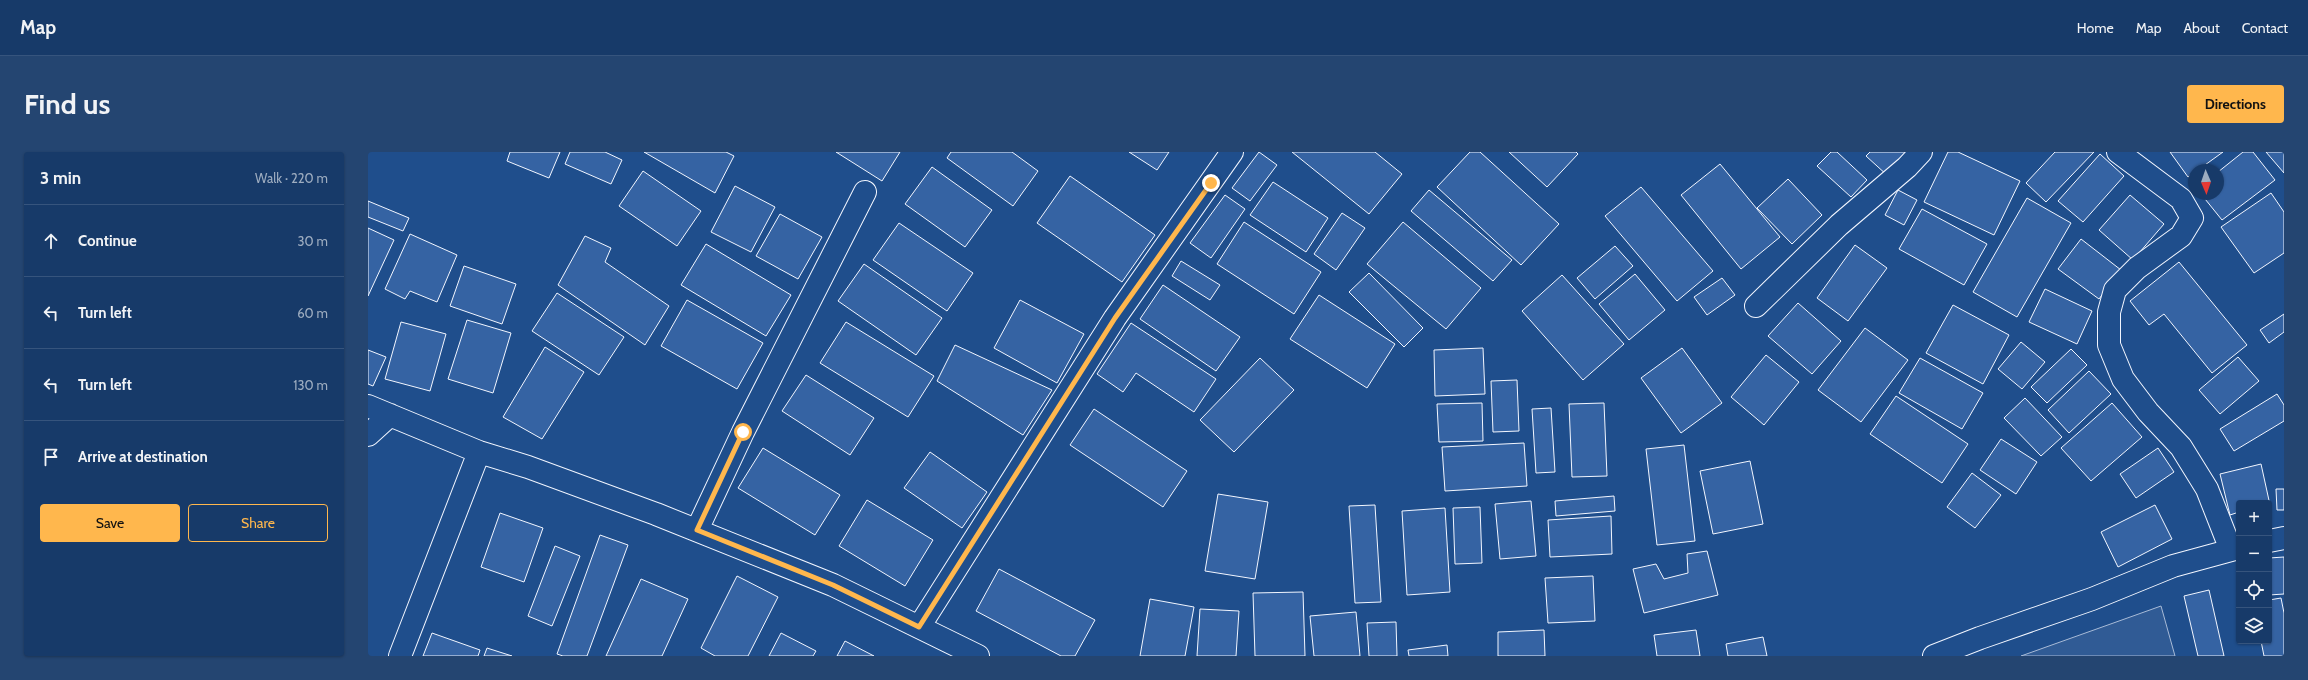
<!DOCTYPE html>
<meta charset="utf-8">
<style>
body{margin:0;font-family:Cabin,sans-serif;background:#244571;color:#f1f3f6}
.controls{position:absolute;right:12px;bottom:12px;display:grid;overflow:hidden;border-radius:4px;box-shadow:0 1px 3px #0004}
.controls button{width:36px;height:36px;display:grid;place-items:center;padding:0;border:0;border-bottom:1px solid #36547d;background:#173a69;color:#f1f3f6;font:20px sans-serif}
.compass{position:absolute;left:1820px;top:12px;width:36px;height:36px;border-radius:50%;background:#173a69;box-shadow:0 1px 3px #0004;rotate:178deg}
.stop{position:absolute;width:12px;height:12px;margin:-9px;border:3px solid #ffb74d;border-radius:50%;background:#fff}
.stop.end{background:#ffb74d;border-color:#fff;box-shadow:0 1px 4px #0008}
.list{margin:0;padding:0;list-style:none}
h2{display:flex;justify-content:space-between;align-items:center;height:52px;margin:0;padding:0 16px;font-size:17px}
h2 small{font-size:13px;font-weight:400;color:#9eadc0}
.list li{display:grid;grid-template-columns:26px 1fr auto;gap:12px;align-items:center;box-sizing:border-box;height:72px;padding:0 16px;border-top:1px solid #36547d}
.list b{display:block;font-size:15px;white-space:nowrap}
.list em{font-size:13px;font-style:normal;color:#9eadc0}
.actions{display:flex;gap:8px;padding:12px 16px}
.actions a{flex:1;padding:9px 0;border:1px solid #ffb74d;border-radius:4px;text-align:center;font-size:14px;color:#ffb74d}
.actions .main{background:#ffb74d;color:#111}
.icon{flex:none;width:22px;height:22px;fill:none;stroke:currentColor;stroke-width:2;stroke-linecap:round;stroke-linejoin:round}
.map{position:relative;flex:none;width:1916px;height:504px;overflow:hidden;border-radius:4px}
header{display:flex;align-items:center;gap:24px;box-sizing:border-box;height:56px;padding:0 20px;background:#173a69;border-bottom:1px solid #36547d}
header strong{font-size:19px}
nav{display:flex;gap:22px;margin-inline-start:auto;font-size:14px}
.intro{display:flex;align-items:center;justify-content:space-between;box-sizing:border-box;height:96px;padding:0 24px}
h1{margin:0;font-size:28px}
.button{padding:10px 18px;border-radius:4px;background:#ffb74d;color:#111;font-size:14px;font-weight:700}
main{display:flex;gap:24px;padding:0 24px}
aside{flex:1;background:#173a69;border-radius:4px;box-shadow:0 1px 3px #0004}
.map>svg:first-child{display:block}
</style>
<header>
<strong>Map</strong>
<nav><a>Home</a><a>Map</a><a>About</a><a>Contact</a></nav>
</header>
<div class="intro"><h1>Find us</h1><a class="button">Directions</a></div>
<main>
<aside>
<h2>3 min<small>Walk · 220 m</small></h2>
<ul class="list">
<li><svg class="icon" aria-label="ahead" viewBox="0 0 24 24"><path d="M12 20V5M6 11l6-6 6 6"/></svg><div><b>Continue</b></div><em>30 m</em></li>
<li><svg class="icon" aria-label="left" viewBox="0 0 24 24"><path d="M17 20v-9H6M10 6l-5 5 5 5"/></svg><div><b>Turn left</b></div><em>60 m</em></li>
<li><svg class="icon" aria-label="left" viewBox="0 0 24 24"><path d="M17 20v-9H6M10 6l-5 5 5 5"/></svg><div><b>Turn left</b></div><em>130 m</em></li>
<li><svg class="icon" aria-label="arrive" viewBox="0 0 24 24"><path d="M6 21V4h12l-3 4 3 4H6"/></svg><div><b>Arrive at destination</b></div></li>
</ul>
<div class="actions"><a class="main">Save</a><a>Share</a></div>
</aside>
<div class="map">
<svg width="1916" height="504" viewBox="0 0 1916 504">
<rect width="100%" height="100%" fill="#1f4e8c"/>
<!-- built -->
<path fill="#305b95" stroke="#a8bbd7" d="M1793,454L1807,504H1653Z"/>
<!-- building -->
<path fill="#3563a3" stroke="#f2f6ff" d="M142,0H192L181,26L139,9Z
M202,0H237L254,8L243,32L197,12Z
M276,0H358L366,4L347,41Z
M468,0H532L514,29Z
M583,0H644L670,19L645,54L579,6Z
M761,0H801L789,18Z
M891,0L909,13L882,49L864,36Z
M924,0H1007L1034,22L1001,62Z
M1102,0H1112L1191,72L1153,113L1069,35Z
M1141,0H1208L1210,2L1179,35Z
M1463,0H1469L1499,28L1483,45L1449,14Z
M1502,0H1542L1520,24L1498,4Z
M1580,0H1590L1652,29L1626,83L1556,50Z
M1687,0H1726L1678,50L1658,31Z
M1802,0H1855L1830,18H1826V21L1820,25Z
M1875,0H1885L1907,28L1854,68L1833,42H1850V20Z
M1898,0H1916V21Z
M1732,2L1756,24L1715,70L1690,49Z
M1352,12L1412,85L1373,117L1313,43Z
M564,15L624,58L597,95L537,52Z
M275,19L333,59L309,94L251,54Z
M702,24L787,83L754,130L669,71Z
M1420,27L1454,63L1424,92L1389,56Z
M905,30L960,66L938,100L882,63Z
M367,34L407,55L383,100L343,80Z
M1273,35L1345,119L1309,149L1237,64Z
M1061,38L1144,108L1125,129L1043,59Z
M1530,38L1549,48L1536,73L1517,63Z
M1903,41L1916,60V101L1886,121L1853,75Z
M857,43L877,57L843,106L822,91Z
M1762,43L1796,72L1765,108L1731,78Z
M1659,46L1703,71L1649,165L1605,140Z
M0,49L41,66L35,79L0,65Z
M1554,57L1619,92L1596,133L1531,97Z
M974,61L997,76L968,118L946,102Z
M412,62L454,85L430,127L388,104Z
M876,70L953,120L926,162L849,112Z
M1035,70L1113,136L1078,177L999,112Z
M531,71L605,121L579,159L505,108Z
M0,76L26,88L0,144Z
M42,82L89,103L69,150L42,139L37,147L17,137Z
M217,84L243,96L237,110L301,154L277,193L190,133Z
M1713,87L1753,118L1731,147L1690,117Z
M338,92L423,143L398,184L313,133Z
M1487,93L1519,116L1480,169L1449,146Z
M1247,94L1265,114L1227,147L1209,126Z
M813,109L852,133L842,148L804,124Z
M1811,110L1879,193L1844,221L1796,162L1781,173L1762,149Z
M496,112L574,166L548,203L470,149Z
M96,114L148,132L134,172L82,154Z
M1001,121L1055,176L1036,195L981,140Z
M1267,122L1297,158L1261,188L1231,152Z
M1194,123L1256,192L1215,228L1154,159Z
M1354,126L1367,143L1339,163L1326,145Z
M795,133L872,185L848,219L772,167Z
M1677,137L1724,159L1709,192L1661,170Z
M189,141L256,185L231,223L164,179Z
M951,143L1027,192L999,236L922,187Z
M319,148L395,191L369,237L293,194Z
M652,148L716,182L689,231L626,196Z
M1430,151L1473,189L1444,222L1400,184Z
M1585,153L1641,183L1615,232L1558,201Z
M1916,162V180L1901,191L1892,178Z
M99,168L143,181L125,241L80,227Z
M33,170L78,182L62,239L17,227Z
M478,170L566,224L540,265L452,211Z
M763,171L848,227L826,260L768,221L755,240L729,222Z
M1497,176L1540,208L1493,270L1450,238Z
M1653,190L1677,210L1654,237L1630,217Z
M587,193L684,238L655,283L569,229Z
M177,195L216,220L174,287L135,265Z
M1115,196L1117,242L1067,244L1066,198Z
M1314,196L1354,251L1313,281L1273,226Z
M1703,197L1719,213L1679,251L1663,235Z
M0,198L18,205L5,234L0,232Z
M1398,203L1431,230L1396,273L1363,245Z
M1870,205L1891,229L1852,262L1831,238Z
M892,206L926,238L866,300L832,268Z
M1552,206L1615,241L1594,277L1531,241Z
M1721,219L1743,242L1701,281L1680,258Z
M438,223L506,266L482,303L414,259Z
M1149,228L1151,279L1125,280L1123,229Z
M1909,242L1916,253V269L1866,299L1852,277Z
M1528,244L1600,292L1574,331L1502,282Z
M1657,246L1694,285L1673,304L1636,266Z
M1114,251L1115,289L1071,290L1069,252Z
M1236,251L1239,324L1204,325L1201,252Z
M1744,251L1774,285L1723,329L1693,296Z
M1183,256L1187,320L1168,321L1164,257Z
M726,257L819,319L795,355L702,293Z
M1633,287L1669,310L1648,342L1612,318Z
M1156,291L1159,334L1077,339L1074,295Z
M1316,293L1327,389L1289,393L1278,297Z
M395,296L472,343L447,383L370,336Z
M1790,296L1806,320L1768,346L1752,322Z
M562,300L619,340L594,376L536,336Z
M1382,309L1395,372L1345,382L1332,319Z
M1893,312L1902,353L1901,351H1871V360L1862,363L1852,322Z
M1604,321L1633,343L1607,376L1579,355Z
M1908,337H1916V358H1909Z
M850,342L900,350L887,427L837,419Z
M1246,344L1247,359L1188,364L1187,349Z
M499,348L565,388L537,434L471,394Z
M1163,349L1168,404L1132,407L1127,352Z
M1007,353L1013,450L987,451L981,354Z
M1787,353L1804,387L1750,415L1733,380Z
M1112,355L1114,411L1087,412L1085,356Z
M1077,356L1082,440L1039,443L1034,359Z
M132,361L175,376L156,430L113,415Z
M1243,364L1244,402L1182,405L1180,368Z
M232,383L260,393L219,504H195L189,502Z
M187,394L212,404L184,474L160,464Z
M1339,399L1350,443L1276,461L1265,417L1288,412L1296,427L1320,421L1319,402Z
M1916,405V442L1901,443V406Z
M631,417L727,468L707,504H693L608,459Z
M369,424L410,445L380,504H347L333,496Z
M1225,424L1227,469L1180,471L1177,426Z
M273,427L320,447L294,504H238Z
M1841,438L1856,504H1830L1816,444Z
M935,440L937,504H887L885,441Z
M1913,446L1916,461V504H1896L1893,489H1901V448Z
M782,447L826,455L817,504H772Z
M832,457L871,459L868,504H829Z
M988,460L992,504H946L942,464Z
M1028,470L1029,504H1001L999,471Z
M1176,478L1177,504H1130V480Z
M1328,478L1332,504H1289L1286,483Z
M64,481L112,498L110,504H55Z
M413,481L448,499L445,504H401Z
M1395,485L1399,504H1360L1358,492Z
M477,489L506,504H469Z
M1079,493L1080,504H1041L1040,498Z
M119,496L144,504H116Z"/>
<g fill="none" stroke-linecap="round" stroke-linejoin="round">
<defs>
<path id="minor" d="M1750,0L1813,47L1824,66L1813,84L1769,116L1747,138L1741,160V193L1755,227L1780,260L1813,295L1839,337L1863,398
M1388,154L1471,73L1539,15L1553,0
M0,254L111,300L160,315L288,362L465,433L610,504
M0,283L22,263
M329,378L375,280L497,40
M1901,389L1916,386
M551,475L747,166L864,0
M32,504L111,300
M1566,504L1612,486L1724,447L1805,414L1871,396"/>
</defs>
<!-- minor casing -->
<use href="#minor" stroke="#f2f6ff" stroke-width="24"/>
<!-- minor -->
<use href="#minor" stroke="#1f4e8c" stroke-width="22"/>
</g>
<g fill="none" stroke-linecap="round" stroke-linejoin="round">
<!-- route -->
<path stroke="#ffb74d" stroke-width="5" d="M375,280L329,378L465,433L551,475L747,166L843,31"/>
</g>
</svg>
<div class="controls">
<button>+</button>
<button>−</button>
<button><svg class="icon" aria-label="locate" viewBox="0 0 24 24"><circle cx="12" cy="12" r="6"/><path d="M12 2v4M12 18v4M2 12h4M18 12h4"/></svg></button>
<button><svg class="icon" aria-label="layers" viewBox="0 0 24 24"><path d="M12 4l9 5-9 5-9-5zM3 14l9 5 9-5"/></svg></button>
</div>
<svg class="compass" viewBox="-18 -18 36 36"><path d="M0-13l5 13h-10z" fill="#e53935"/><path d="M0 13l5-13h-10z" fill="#9eadc0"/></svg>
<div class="stop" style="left:375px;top:280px"></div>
<div class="stop end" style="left:843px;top:31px"></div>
</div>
</main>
